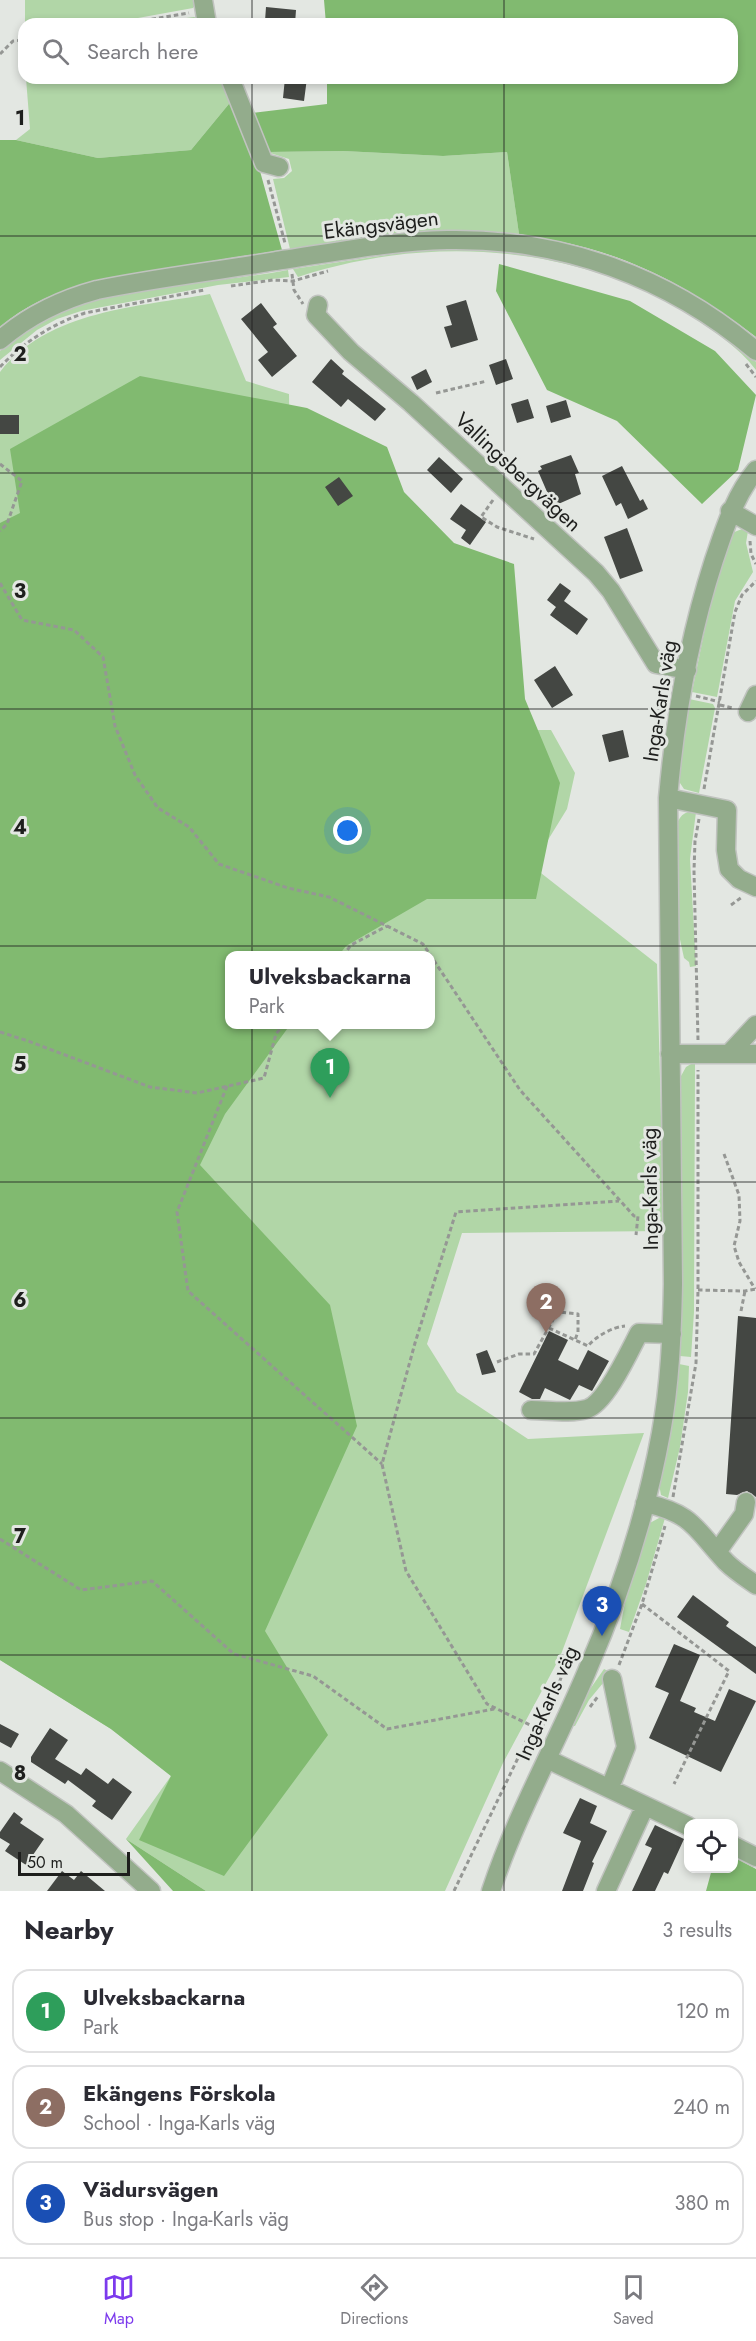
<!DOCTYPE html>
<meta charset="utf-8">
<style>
body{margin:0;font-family:Jost,sans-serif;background:#f7f7f7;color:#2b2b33}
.controls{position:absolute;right:18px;bottom:18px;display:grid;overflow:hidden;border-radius:12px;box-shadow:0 3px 9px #0003}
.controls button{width:54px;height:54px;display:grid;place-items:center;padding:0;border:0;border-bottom:2px solid #e1e1e2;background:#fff;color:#2b2b33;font:30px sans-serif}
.scale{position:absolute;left:18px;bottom:15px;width:112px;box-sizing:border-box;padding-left:6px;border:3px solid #1e1f1d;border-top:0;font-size:16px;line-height:21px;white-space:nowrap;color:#1e1f1d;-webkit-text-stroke:4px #e3e7e2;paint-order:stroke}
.you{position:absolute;left:348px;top:831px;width:21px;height:21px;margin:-15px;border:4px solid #fff;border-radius:50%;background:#1a73e8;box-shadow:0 0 0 9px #1a73e833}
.badge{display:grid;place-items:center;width:39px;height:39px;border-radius:50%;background:#7c3aed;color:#fff;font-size:20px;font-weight:700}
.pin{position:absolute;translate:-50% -50px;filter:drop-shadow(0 2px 3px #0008)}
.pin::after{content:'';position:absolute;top:32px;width:21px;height:18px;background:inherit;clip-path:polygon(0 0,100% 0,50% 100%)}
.popup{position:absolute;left:225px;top:951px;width:210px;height:78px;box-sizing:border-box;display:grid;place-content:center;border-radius:12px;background:#fff;filter:drop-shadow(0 2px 4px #0005);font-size:20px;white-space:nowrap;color:#7c7c81}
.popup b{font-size:22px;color:#2b2b33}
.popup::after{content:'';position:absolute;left:50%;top:100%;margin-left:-12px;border:12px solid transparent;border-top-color:#fff}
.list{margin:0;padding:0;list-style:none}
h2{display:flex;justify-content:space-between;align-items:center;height:78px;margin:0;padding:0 24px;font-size:26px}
h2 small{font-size:20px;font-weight:400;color:#7c7c81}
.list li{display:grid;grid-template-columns:39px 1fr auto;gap:18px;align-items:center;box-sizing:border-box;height:84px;margin:0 12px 12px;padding:0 12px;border:2px solid #e1e1e2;border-radius:18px}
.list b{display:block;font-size:22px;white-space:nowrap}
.list p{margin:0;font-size:20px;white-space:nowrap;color:#7c7c81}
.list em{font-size:20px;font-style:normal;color:#7c7c81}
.icon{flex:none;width:33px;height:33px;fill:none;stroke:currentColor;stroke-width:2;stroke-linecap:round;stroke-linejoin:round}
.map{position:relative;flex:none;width:756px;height:1891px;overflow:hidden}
.search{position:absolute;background:#fff;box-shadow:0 3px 9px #0003;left:18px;right:18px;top:18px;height:66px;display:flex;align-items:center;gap:15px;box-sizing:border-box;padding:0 21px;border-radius:18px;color:#7c7c81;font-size:22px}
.sheet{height:366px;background:#fff}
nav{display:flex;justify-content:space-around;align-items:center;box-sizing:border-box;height:84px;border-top:2px solid #e1e1e2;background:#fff;font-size:16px;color:#7c7c81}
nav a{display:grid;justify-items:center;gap:3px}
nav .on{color:#7c3aed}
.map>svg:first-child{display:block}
</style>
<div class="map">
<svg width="756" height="1891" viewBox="0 0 756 1891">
<rect width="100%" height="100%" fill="#e3e7e2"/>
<!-- green -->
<path fill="#b1d6a7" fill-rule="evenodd" d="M25,0H199L193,8L105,24H25Z
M194,17L200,19L202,24H140Z
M26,78H224L233,99L191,150L98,158L16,140L30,129Z
M343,151L443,156L507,152L519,234L457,230L385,236L290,249L273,179L284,178L292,171L289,159L267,152Z
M461,247L516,251L584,265L636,283L710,326L753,359L756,362V370C738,346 711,329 686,313C570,243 426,235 298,277L293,269L413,251Z
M288,270L289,277L218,285L81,311L57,319L37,330L0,360V351C80,278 189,289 288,270Z
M210,294L246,381L289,394L290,474L504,730H551L575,773L567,809L532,866L657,964L664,1231L462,1233L427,1344L457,1392L528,1439L644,1433L560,1657L503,1763L445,1891H206L126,1839L171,1776L111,1729L0,1660V372C49,310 138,307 210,294ZM230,956H430V1024H230Z
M742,529L748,531L746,543L753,572L735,601L717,697L692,692L715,579L732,533Z
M689,699L713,704L715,708L699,793L684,789L678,780Z
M692,811L696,812L690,859L696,966L690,967L689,962L684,958L676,921L675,831C678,820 680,813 692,811Z
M691,1064H695L694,1312L691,1357L680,1356L681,1076L686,1067Z
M679,1364L689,1366L688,1392L680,1447L668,1498L661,1495L659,1484L673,1412Z
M659,1518H665L646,1584L629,1632L620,1629L626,1597L645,1531L648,1524Z
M604,1669L608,1671V1677L589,1700L575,1726H572L586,1695Z"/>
<!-- forest -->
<path fill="#81ba70" d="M324,0H756V337C705,298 650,265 587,248C565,242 542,238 519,234L507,152L443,156L343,151L267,152L251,113L327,104V78H732V24H326Z
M233,99L251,139L282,250C244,256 206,262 168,268C107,278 48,286 0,327V140H16L98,158L191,150Z
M499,264L630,301L715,351L756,395L738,470L702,504L617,421L547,390L496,291Z
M140,376L307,408L387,447L404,492L454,543L514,564L525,699L560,783L536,899H427L346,946L339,955L230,956V1024L290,1025L225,1114L200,1165L330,1305L357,1426L265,1631L328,1735L224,1876L139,1840L171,1776L111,1729L0,1660V523L20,513L10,449Z
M126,1839L206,1891H173Z
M734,1857L756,1869V1891H706L712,1869L734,1868Z"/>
<!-- building -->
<path fill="#444743" d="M266,7L296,10L295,24L265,21Z
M285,78H307L304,101L283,98Z
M466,300L478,340L451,348L444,327L452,325L446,306Z
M261,303L277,324L273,327L297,356L272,377L258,360L268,352L241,319Z
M331,359L344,371L342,374L386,409L375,421L348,399L341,407L312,382Z
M506,359L513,379L496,385L489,365Z
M426,369L432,382L417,390L411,377Z
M528,399L534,418L517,423L511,404Z
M566,400L571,417L551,423L546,406Z
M0,415H19V434H0Z
M571,455L579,473L575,474L581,494L556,505L554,500L551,501L538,471L542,469L540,466Z
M439,457L463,479L451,493L427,470Z
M622,466L640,501L643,499L648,509L628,519L621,503L616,506L602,476Z
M339,477L353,496L338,506L325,487Z
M461,504L486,522L470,545L461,538L466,530L450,519Z
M627,528L643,571L620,579L604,537Z
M560,583L571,591L564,601L588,619L577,635L550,615L556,607L547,600Z
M555,666L573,695L552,708L534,680Z
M623,730L629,757L609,762L602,735Z
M738,1316L756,1318V1497L747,1491L737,1495L726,1494Z
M549,1331L568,1340L558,1360L578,1370L588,1350L609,1361L592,1391L579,1385L570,1400L545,1388L540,1399H532L519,1392Z
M487,1350L496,1372L482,1375L476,1354Z
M693,1595L729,1622L726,1626L756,1647V1674L677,1617Z
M674,1644L700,1655L680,1701L696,1708L694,1712L715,1721L729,1689L756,1701L721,1772L649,1738L669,1693L655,1687Z
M0,1724L19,1734L11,1748L0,1742Z
M50,1728L68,1740L55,1759L81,1775L86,1768L108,1784L113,1778L132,1792L112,1820L92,1806L96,1801L68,1780L65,1784L31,1762V1757Z
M580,1798L597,1806L590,1823L607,1831L592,1862L594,1863L583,1891H562L581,1841L563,1833Z
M14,1812L23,1819L20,1823L44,1839L26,1865L5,1851L10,1844L0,1838V1832Z
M655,1825L684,1839L668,1874L664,1872L655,1891H632L652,1848L645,1845Z
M62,1871L74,1880L81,1871L105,1891H47Z"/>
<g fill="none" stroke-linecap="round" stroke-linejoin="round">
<defs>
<path id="minor" d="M203,0L207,24
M230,78L264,163L279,167
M318,305L316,315L351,352L411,403L596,573L611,591L656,664L687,670
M0,340C29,315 60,300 97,290C156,278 217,271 276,261C332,253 391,241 447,240C562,238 669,277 756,351
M730,511L756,526
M748,712L756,695
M668,798L727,810L726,850L729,869L739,879L756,887
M670,1054H756
M729,1054L756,1025
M531,1410C548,1410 570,1414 587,1409C606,1403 630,1350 639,1333L672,1334
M645,1503C694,1514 695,1529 726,1562C735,1571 746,1578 756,1585
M717,1552L744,1514L746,1502
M612,1679L626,1747L613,1780
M547,1759L688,1826
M0,1771L66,1814L151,1891
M734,1846L756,1857
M491,1891C516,1815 556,1745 587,1671C620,1595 646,1515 661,1433C670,1384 672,1334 673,1284L668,798C675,718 689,637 714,560C725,528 734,497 756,470
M606,1891L645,1806"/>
</defs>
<!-- minor casing -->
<use href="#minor" stroke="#c0c3bf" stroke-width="21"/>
<!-- path -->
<path stroke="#959794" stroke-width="3" stroke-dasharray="4.5 3" stroke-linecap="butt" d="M122,24L189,13
M0,54L13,41L24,40
M268,180L285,243
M292,274L294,290L303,304
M231,286L273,280L293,281L328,271
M746,364L756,377
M0,367C24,342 52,324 85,313L204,290
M436,393L487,381
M0,464L22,481L7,524L0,531
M493,500L481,517L497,527L534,539
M750,541L751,554L756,564
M0,583L22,620L74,630L103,657L115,726L135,775L158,808L189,827L219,864L288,888L329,897L423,944L520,1090L634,1216H638L636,1235
M696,696L720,702
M720,705L733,708
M704,789L735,612L742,595L756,581
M731,905L742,897
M343,956L351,945L387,926
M0,1032L28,1041L150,1087L197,1093L264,1078L276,1034L284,1024
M698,1040L694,871L695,841L699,819
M227,1086L177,1212L188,1291L382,1464
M724,1154L739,1195L740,1221L734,1246L739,1262L755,1289
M698,1290L745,1291L756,1289
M741,1311L745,1291
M549,1328L588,1346C596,1336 613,1327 625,1326
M497,1362L519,1354H534L554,1318L559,1312L578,1314V1332L575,1340
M673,1497L696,1363L698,1290V1070
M0,1539L81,1590L152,1581L234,1654L313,1676L387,1729L494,1709
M642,1604L729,1671L674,1784
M619,1665L642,1604L665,1526
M590,1707L599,1695
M547,1717L568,1658
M536,1728L487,1704L406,1571L382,1464L415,1343L456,1212L619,1201
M454,1891L529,1735L536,1728L546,1725"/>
<!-- minor -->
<use href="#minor" stroke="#93ac8c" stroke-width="18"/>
</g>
<!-- grid -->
<path fill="none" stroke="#1e1f1d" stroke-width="1.5" stroke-opacity="0.55" d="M252,0V24M504,0V24M252,78V1891M504,78V1891M0,236H756M0,473H756M0,709H756M0,946H756M0,1182H756M0,1418H756M0,1655H756"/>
<g text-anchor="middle" stroke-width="6" stroke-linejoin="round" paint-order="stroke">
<!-- street labels -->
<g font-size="21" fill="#1e1f1d" stroke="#e3e7e2">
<text transform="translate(381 225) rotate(-7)" y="7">Ekängsvägen</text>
<text transform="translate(518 472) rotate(43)" y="7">Vallingsbergvägen</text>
<text transform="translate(660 701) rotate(-81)" y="7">Inga-Karls väg</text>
<text transform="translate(650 1189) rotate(-91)" y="7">Inga-Karls väg</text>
<text transform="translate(547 1703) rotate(-66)" y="7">Inga-Karls väg</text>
</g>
</g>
<g font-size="20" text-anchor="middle" font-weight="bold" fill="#1e1f1d" stroke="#e3e7e2" stroke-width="6" stroke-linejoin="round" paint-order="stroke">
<text x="20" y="125">1</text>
<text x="20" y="361">2</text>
<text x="20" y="598">3</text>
<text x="20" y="834">4</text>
<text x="20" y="1071">5</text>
<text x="20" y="1307">6</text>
<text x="20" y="1543">7</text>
<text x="20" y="1780">8</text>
</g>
</svg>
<div class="controls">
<button><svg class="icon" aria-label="locate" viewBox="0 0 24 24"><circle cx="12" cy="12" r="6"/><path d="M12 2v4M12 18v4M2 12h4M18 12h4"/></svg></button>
</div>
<div class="scale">50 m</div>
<div class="you"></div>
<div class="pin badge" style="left:330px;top:1098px;background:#2e9e5b">1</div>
<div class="popup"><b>Ulveksbackarna</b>Park</div>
<div class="pin badge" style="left:546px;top:1333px;background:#8d6e63">2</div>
<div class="pin badge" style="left:602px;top:1636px;background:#1a4fb4">3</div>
<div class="search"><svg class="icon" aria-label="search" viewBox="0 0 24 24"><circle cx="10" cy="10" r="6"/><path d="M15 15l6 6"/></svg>Search here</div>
</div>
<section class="sheet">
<h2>Nearby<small>3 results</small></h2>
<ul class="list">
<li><span class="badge" style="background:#2e9e5b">1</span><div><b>Ulveksbackarna</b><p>Park</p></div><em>120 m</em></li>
<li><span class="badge" style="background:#8d6e63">2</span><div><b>Ekängens Förskola</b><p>School · Inga-Karls väg</p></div><em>240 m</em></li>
<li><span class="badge" style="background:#1a4fb4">3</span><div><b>Vädursvägen</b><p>Bus stop · Inga-Karls väg</p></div><em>380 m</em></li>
</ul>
</section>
<nav>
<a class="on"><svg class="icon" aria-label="map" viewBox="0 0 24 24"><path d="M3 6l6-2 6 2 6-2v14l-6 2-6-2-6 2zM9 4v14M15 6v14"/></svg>Map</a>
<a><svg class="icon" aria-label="directions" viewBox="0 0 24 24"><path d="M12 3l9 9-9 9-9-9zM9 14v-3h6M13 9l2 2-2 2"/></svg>Directions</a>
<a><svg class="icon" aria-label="saved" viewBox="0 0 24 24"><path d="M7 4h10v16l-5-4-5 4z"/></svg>Saved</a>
</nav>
